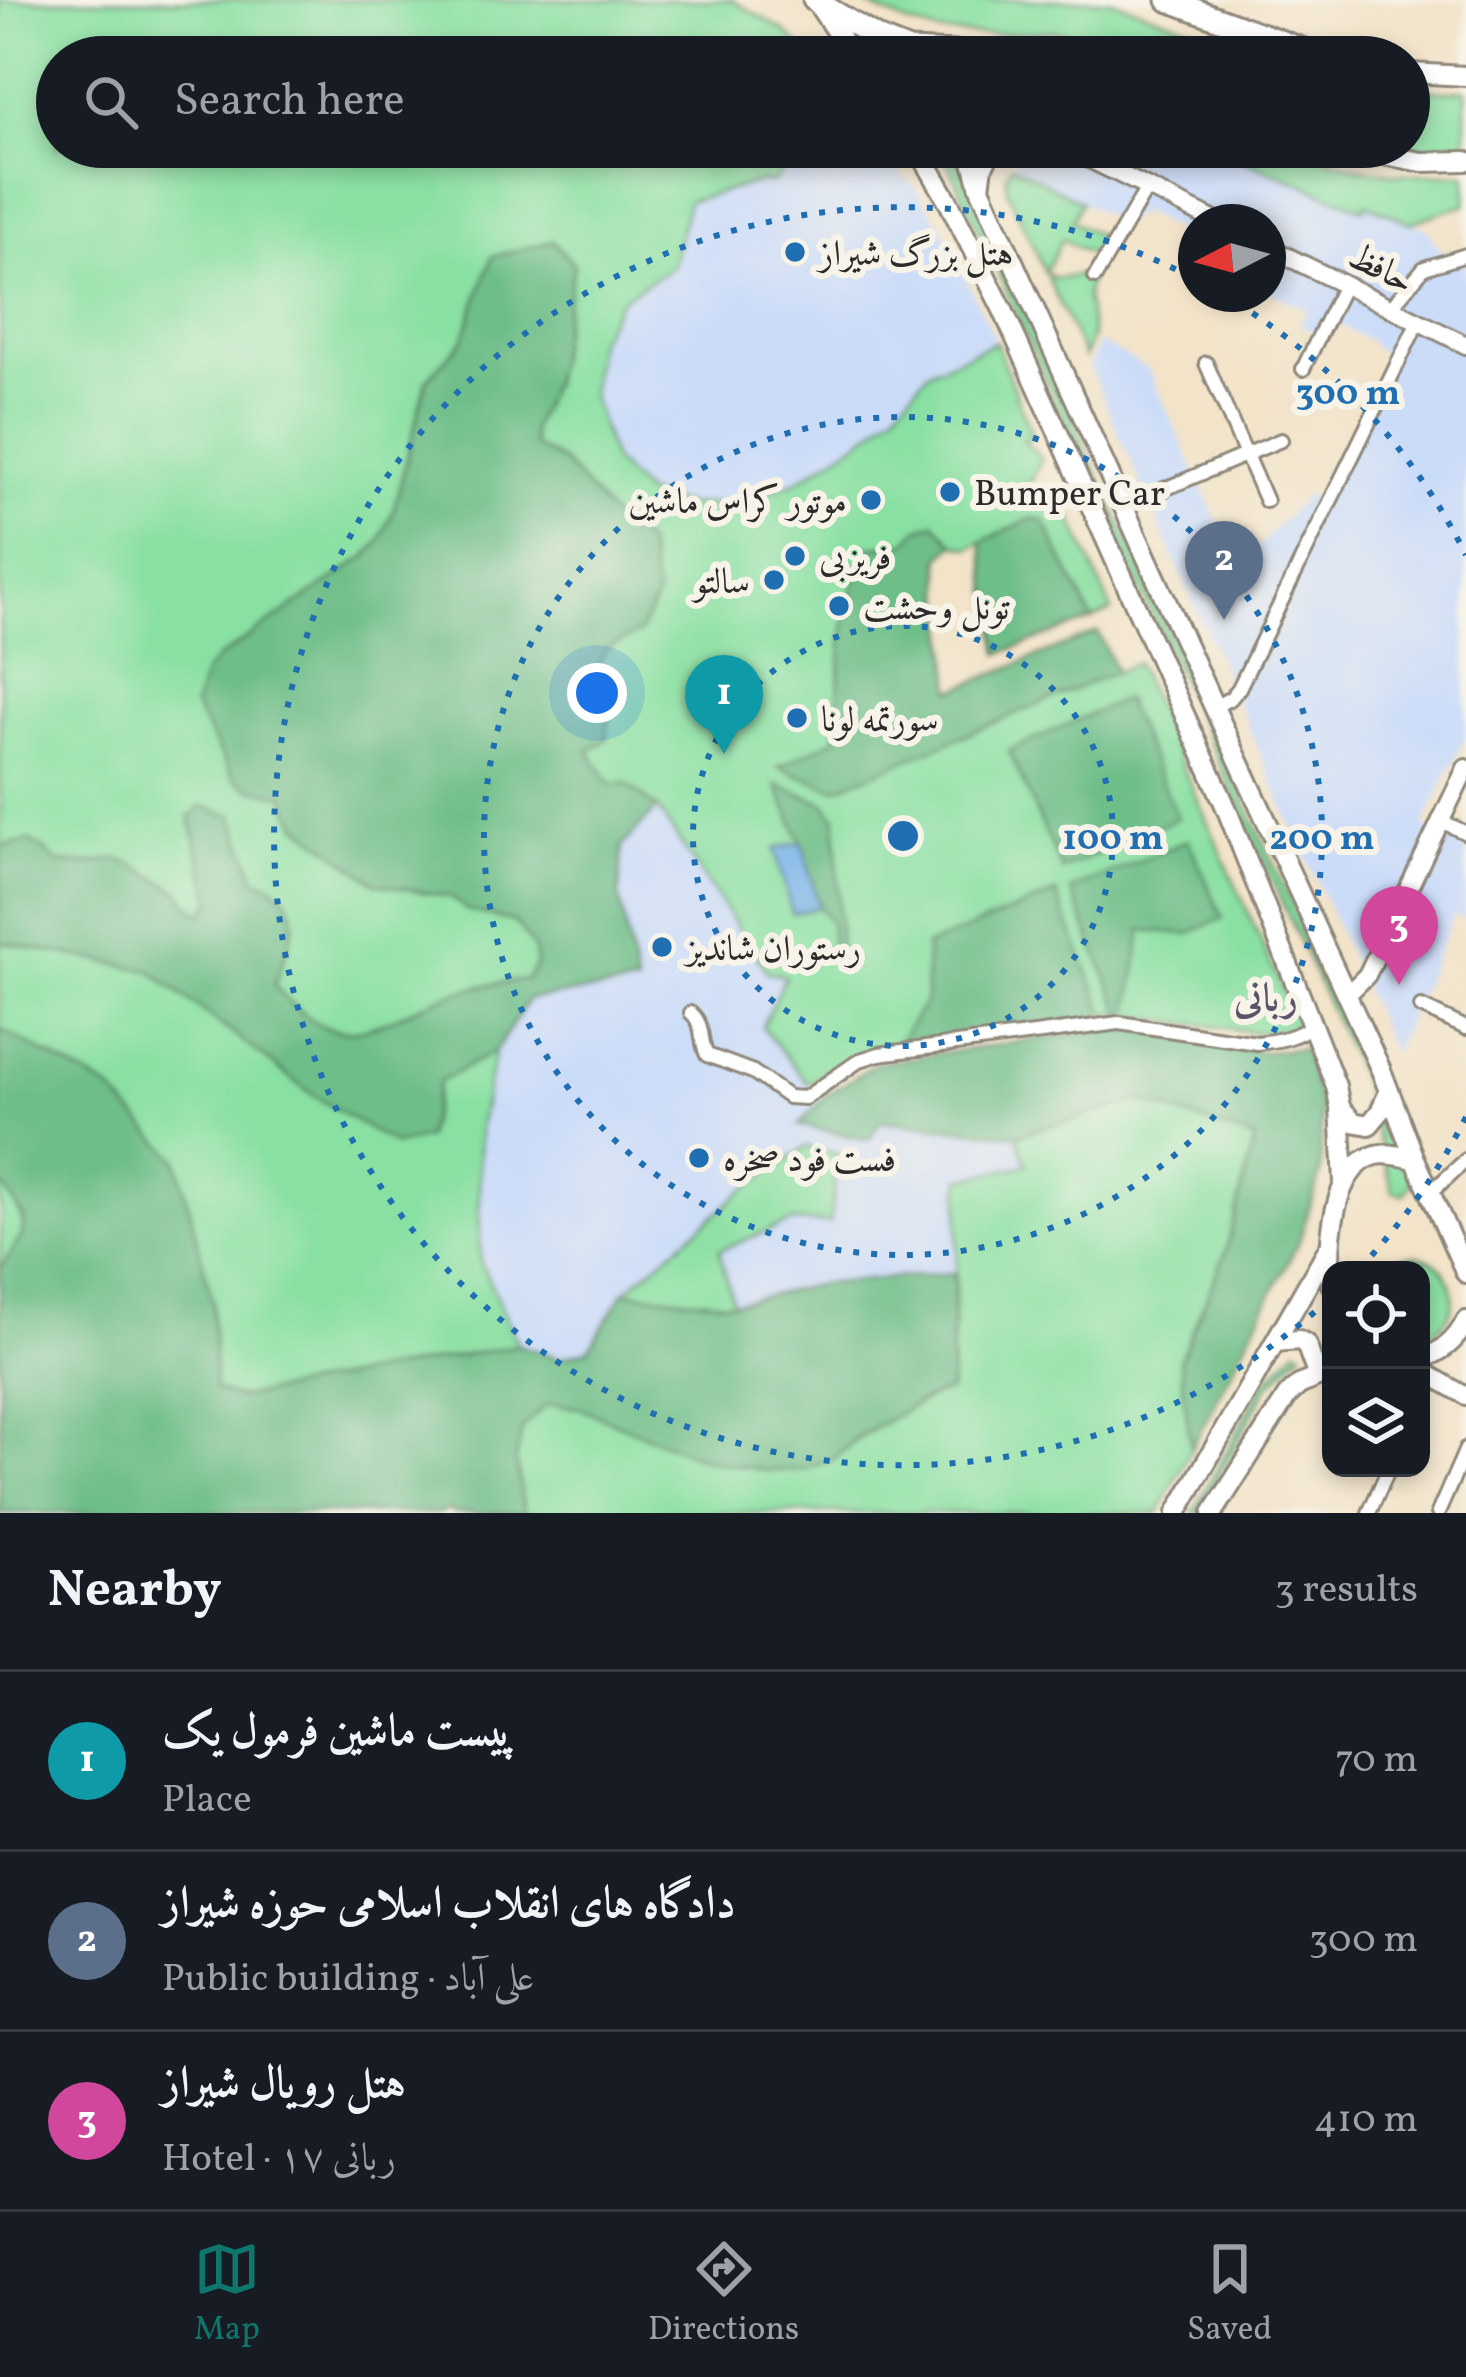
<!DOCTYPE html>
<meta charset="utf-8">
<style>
body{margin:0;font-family:Vollkorn,Amiri,serif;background:#242831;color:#f1f3f6}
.controls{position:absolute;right:36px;bottom:36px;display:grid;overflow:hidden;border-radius:24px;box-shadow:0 6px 18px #0003}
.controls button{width:108px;height:108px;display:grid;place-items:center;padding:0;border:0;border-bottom:3px solid #363941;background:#171b24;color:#f1f3f6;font:60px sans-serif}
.compass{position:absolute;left:1178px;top:204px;width:108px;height:108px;border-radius:50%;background:#171b24;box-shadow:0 6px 18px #0003;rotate:264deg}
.you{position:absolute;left:597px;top:693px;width:42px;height:42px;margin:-30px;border:9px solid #fff;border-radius:50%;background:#1a73e8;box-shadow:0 0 0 18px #1a73e833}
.badge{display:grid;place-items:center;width:78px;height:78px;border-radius:50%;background:#0f766e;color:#fff;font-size:39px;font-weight:700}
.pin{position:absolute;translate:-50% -99px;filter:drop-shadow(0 3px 6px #0008)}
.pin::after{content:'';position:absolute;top:63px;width:42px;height:36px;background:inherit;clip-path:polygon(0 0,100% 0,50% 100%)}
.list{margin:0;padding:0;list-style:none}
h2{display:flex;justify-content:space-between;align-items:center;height:156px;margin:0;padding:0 48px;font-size:51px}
h2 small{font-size:39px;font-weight:400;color:#9ea1a6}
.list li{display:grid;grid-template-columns:78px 1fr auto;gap:36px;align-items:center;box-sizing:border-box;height:180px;padding:0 48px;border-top:3px solid #363941}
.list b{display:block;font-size:45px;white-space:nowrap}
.list p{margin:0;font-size:39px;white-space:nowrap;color:#9ea1a6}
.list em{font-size:39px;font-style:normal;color:#9ea1a6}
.icon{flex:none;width:66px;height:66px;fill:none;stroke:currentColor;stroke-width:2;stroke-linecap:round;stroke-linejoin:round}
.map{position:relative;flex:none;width:1466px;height:1513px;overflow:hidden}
.search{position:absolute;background:#171b24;box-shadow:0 6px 18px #0003;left:36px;right:36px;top:36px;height:132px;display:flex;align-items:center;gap:30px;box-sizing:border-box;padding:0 42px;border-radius:66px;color:#9ea1a6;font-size:45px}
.sheet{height:696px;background:#171b24}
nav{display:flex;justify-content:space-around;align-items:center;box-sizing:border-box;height:168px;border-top:3px solid #363941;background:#171b24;font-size:33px;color:#9ea1a6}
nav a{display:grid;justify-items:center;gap:6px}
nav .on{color:#0f766e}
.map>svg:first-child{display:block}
</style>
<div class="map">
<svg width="1466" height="1513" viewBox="0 0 1466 1513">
<rect width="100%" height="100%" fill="#f7f3e8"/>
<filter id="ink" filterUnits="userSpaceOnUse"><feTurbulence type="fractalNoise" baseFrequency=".00833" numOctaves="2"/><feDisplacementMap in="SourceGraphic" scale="24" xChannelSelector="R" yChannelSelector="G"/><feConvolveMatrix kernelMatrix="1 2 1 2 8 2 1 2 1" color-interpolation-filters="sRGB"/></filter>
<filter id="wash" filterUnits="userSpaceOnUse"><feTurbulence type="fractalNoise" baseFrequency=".004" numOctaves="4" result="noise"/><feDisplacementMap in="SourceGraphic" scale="48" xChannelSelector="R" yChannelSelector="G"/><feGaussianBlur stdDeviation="2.7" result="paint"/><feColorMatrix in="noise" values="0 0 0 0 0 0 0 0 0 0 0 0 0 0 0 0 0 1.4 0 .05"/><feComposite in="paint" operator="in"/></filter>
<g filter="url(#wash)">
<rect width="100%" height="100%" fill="#f2e3c9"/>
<!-- built -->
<path fill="#cbdcf9" d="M802,147H876L916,189L940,224L996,342L929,371L895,412L861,440L796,482L737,503L687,505L645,494L613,461L591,394L597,341L621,298L672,267L688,201L761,182L771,183L801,155Z
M1023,147H1213L1362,208L1365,203L1427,229L1439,250L1466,255V736L1423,826L1466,847V920L1454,914L1393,1054L1089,366L1099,342L1148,369L1239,568L1307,494L1321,502L1391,357L1371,346L1372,342L1333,322L1317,333L1300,326L1307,310L1268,291V222H1196V240L1141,212L1121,223L1012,166Z
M657,808L767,972L786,976L808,1083L824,1097L800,1124L879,1121L1017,1135L1028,1165L961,1179L954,1273L822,1284L733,1303L719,1250L792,1222L743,1191L624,1292L588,1350L560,1358L518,1345L480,1261L479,1128L495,1051L528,999L636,985L619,897L622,846Z"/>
<!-- green -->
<path fill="#89e0a3" stroke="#5a8667" stroke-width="3" d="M0,0H732L783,30L812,57H57V147H802L801,155L771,183L761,182L688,201L672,267L621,299L597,341L591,394L613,461L645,494L687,505L737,503L796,482L861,440L895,412L929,371L996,342L1032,436L1024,440L1042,459L1027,489L1062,496L1112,611L1092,620L1044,521L1033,518L970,548L955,544L935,523L918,529L906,543L870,547L847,609L836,737L1098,632L1116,672L1136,663L1299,1026L1263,1033L1115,1014L874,1049L808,1083L762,1027L785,976L767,972L657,808L626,783L610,784L589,751L609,718L594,675L606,649L640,632L646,543L617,522L563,462L534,446L532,429L552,383L574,265L553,241L492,257L463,340L426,380L393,512L379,543L367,555L251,789L284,795L299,826L376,883L451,897L467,910L515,922L534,948L536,965L527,979C499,983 472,987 445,996C369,1025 339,1062 274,985L295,923L256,879L190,818L212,901L203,915L190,906L181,892L134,865L118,859L86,864L56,862C35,839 29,841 0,846Z
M856,0H1111L1277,57H1163L1131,45L1054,31L975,35L940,33L909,24Z
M1409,87L1441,91L1466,90V148L1389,147H1409Z
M941,147H955L964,176L1376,1092L1411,1177V1184L1404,1194L1393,1192L1361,1077Z
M1213,147H1293L1351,166L1396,174H1466V204L1411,223L1366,204L1363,209Z
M1012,165L1081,202L1072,221L1109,241L1098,259L1062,239L1045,272L1056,279L1091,273L1086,295L1092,336L1084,357L1007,189L1006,176Z
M0,942L149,970L316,1097L426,1138L439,1082L495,1051L479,1128L480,1261L518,1345L239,1398L214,1390L212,1300L108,1088L0,1029Z
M1141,1101L1255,1139L1226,1251L1180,1359L1191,1449L1159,1513H524L516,1460L522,1427L548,1404L581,1408L703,1459L832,1460C867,1430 907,1407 950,1389L961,1179L1027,1165L1017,1135Z
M806,1147L838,1154L830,1223L791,1222L719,1250L733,1303L624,1292L743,1191Z
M0,1181C24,1218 37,1232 0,1270Z
M1415,1255C1463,1264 1466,1324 1421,1337V1270H1383L1401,1257Z
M1297,1348L1302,1351L1267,1388L1199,1513H1193L1263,1384Z"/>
<!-- forest -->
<path fill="#6ebe89" stroke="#4c745a" stroke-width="3" d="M553,241L574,265L552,383L532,429L534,446L563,462L617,522L646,543L657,597L640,632L606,649L595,674L609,718L607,739L589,751L610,784L626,783L657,808L622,846L619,897L637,985L529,999L495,1051L439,1082L426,1138L395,1145L316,1097L149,970L0,942V846L30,841L44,849L56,862L86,864L118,859L134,865L181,893L190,906L203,915L212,900L190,818L201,806L233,816L256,879C316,898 289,943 274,985C339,1063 369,1025 445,996C472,986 499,984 527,979L536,965L534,949L515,922L467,910L451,897L376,883L298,825L284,795L251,789L235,780L194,706L205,672L217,659L367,556L379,543L393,512L427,380L463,340L492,257Z
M1033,518L1044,521L1092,620L999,654L982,542Z
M935,523L955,544L940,558L952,691L1098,632L1116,672L836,789L778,767L836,738C840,673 839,605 869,547L906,543L918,529Z
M1124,699L1178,818L1062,870L1009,751Z
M776,785L825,803L836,818L840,955H833L830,921L819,907L802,842Z
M1188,840L1223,918L1188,934L1142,930L1129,1014H1122L1071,890Z
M1056,893L1106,1016L896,1046L926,1000V946Z
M0,1029L108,1088L177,1159L212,1300L215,1390L239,1398L518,1345L560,1358L588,1350L624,1292L733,1303L821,1284L954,1273L950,1390L918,1402L857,1438L832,1460L802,1470L768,1471L703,1459L581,1408L548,1404L522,1428L516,1460L524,1513H453L450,1509L441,1513H0V1270L22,1235L24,1218L0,1181Z
M1140,1029L1264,1052L1303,1048L1321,1106V1172L1299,1241L1191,1449L1180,1360L1226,1251L1255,1139L1141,1101L1017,1135L880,1121L869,1140L799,1125L824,1097L876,1063L1098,1030Z"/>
<!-- water -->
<path fill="#77b4ea" stroke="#51708a" stroke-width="3" d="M802,842L819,907L792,914L775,849Z"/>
</g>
<g filter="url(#ink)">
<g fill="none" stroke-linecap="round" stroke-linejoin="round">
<defs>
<path id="street" d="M1095,277L1147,188
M1390,308L1424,268L1466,255
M1206,363L1266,501
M1303,369L1344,285
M1124,506L1281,440
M1214,707L1231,698L1239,688L1418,322
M1439,820L1466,833
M1421,1007L1466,1028
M691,1013C705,1025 699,1040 707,1055L753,1072L788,1097L805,1098L860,1060L879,1054L1119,1023L1257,1043C1276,1041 1297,1038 1312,1025
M1430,1193L1466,1160
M1421,1399L1431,1376
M1369,1513L1389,1468
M1438,1513L1466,1449"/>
<path id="secondary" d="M1065,147L1217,222
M981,187L984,166L995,147
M1268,247L1466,345
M1347,995L1367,975L1466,768
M1421,1370L1466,1396"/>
<path id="primary" d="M817,3L853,57
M1409,73L1466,76
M917,147L947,199L1003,310L1225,805L1336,1086L1340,1107L1344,1182
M969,147L980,188L1214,707L1381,1070L1415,1159
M1339,147L1422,162L1466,161
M1340,1107L1353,1122L1369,1125L1380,1112L1389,1092
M1331,1284C1328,1246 1331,1167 1376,1155C1389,1152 1403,1157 1415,1159L1466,1273
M1276,1342L1299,1340L1306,1344L1318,1377
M1421,1359C1442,1352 1456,1341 1466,1321
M1177,1513L1328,1249
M1213,1513L1288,1395L1299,1385L1331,1371"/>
<path id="highway" d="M814,0L879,39L909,51L1049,57
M1168,0L1323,57"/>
</defs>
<!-- street casing -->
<use href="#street" stroke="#8e877a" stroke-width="18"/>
<!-- secondary casing -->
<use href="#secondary" stroke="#8e877a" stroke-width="22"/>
<!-- primary casing -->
<use href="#primary" stroke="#8e877a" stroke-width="24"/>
<!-- highway casing -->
<use href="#highway" stroke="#8e877a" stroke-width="27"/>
<!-- street -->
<use href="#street" stroke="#fff" stroke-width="12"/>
<!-- secondary -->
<use href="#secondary" stroke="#fff" stroke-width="16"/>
<!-- primary -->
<use href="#primary" stroke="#fff" stroke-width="18"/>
<!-- highway -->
<use href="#highway" stroke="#fff" stroke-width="21"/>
</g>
</g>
<!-- distance rings -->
<g fill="none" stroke="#1f6fb2" stroke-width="6" stroke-dasharray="6 12">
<circle cx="903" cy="836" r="210"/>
<circle cx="903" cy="836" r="419"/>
<path d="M1466 1117A629 629 0 0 1 1359 1269M1328 1300A629 629 0 1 1 1193 278M1222 294A629 629 0 0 1 1466 555"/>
</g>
<!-- markers -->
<g fill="#1f6fb2" stroke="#f7f3e8" stroke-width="4.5">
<circle cx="795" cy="252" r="12"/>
<circle cx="950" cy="492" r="12"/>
<circle cx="871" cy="500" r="12"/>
<circle cx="795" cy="556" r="12"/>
<circle cx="774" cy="580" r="12"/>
<circle cx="839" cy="606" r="12"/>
<circle cx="797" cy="718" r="12"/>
<circle cx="662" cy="947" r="12"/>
<circle cx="699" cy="1158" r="12"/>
</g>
<g text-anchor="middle" stroke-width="12" stroke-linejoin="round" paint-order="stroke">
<!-- poi labels -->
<g font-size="36" fill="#2b2b2b" stroke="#f7f3e8" text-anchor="start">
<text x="819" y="265">هتل بزرگ شیراز</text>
<text x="974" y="505">Bumper Car</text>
<text x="847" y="513" text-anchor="end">موتور کراس ماشین</text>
<text x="819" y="569">فریزبی</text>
<text x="750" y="593" text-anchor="end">سالتو</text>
<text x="863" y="619">تونل وحشت</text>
<text x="821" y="731">سورتمه لونا</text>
<text x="686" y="960">رستوران شاندیز</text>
<text x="723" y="1171">فست فود صخره</text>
</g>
<!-- street labels -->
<g font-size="36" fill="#2b2b2b" stroke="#f7f3e8">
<text transform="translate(1382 267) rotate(26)" y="13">حافظ</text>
</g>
<!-- neighbourhood labels -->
<g font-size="39" font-weight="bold" fill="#5b546b" stroke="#f7f3e8">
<text x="1266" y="1010">ربانی</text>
</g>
</g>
<circle cx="903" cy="836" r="18" fill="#1f6fb2" stroke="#f7f3e8" stroke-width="6"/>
<g font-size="36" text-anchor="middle" font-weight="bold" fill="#1f6fb2" stroke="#f7f3e8" stroke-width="12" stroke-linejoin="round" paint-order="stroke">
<text x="1348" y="404">300 m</text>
<text x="1113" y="849">100 m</text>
<text x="1322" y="849">200 m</text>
</g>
</svg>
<div class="controls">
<button><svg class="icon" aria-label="locate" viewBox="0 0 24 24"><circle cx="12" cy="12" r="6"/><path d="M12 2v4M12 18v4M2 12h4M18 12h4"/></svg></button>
<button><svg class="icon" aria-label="layers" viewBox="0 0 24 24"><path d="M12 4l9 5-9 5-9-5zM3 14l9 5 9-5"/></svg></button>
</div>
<svg class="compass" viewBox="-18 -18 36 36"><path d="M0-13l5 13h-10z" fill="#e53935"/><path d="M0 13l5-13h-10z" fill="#9ea1a6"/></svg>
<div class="you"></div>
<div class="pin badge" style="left:724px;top:754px;background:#0f9aa8">1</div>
<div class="pin badge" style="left:1224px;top:620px;background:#5c6f8a">2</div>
<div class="pin badge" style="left:1399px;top:985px;background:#d1479c">3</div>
<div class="search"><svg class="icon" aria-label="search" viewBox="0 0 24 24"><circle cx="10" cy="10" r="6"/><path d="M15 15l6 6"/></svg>Search here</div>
</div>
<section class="sheet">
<h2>Nearby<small>3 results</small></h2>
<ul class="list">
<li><span class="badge" style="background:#0f9aa8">1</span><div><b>پیست ماشین فرمول یک</b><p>Place</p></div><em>70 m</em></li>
<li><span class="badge" style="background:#5c6f8a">2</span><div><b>دادگاه های انقلاب اسلامی حوزه شیراز</b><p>Public building · علی آباد</p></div><em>300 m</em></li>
<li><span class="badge" style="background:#d1479c">3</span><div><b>هتل رویال شیراز</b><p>Hotel · ربانی ۱۷</p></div><em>410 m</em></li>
</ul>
</section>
<nav>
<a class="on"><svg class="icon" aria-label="map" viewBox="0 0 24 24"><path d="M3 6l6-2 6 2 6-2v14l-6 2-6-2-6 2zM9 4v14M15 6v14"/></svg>Map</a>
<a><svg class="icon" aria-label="directions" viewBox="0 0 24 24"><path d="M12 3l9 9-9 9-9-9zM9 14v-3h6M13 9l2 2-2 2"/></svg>Directions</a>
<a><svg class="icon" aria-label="saved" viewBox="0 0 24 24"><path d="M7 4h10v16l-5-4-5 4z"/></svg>Saved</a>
</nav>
